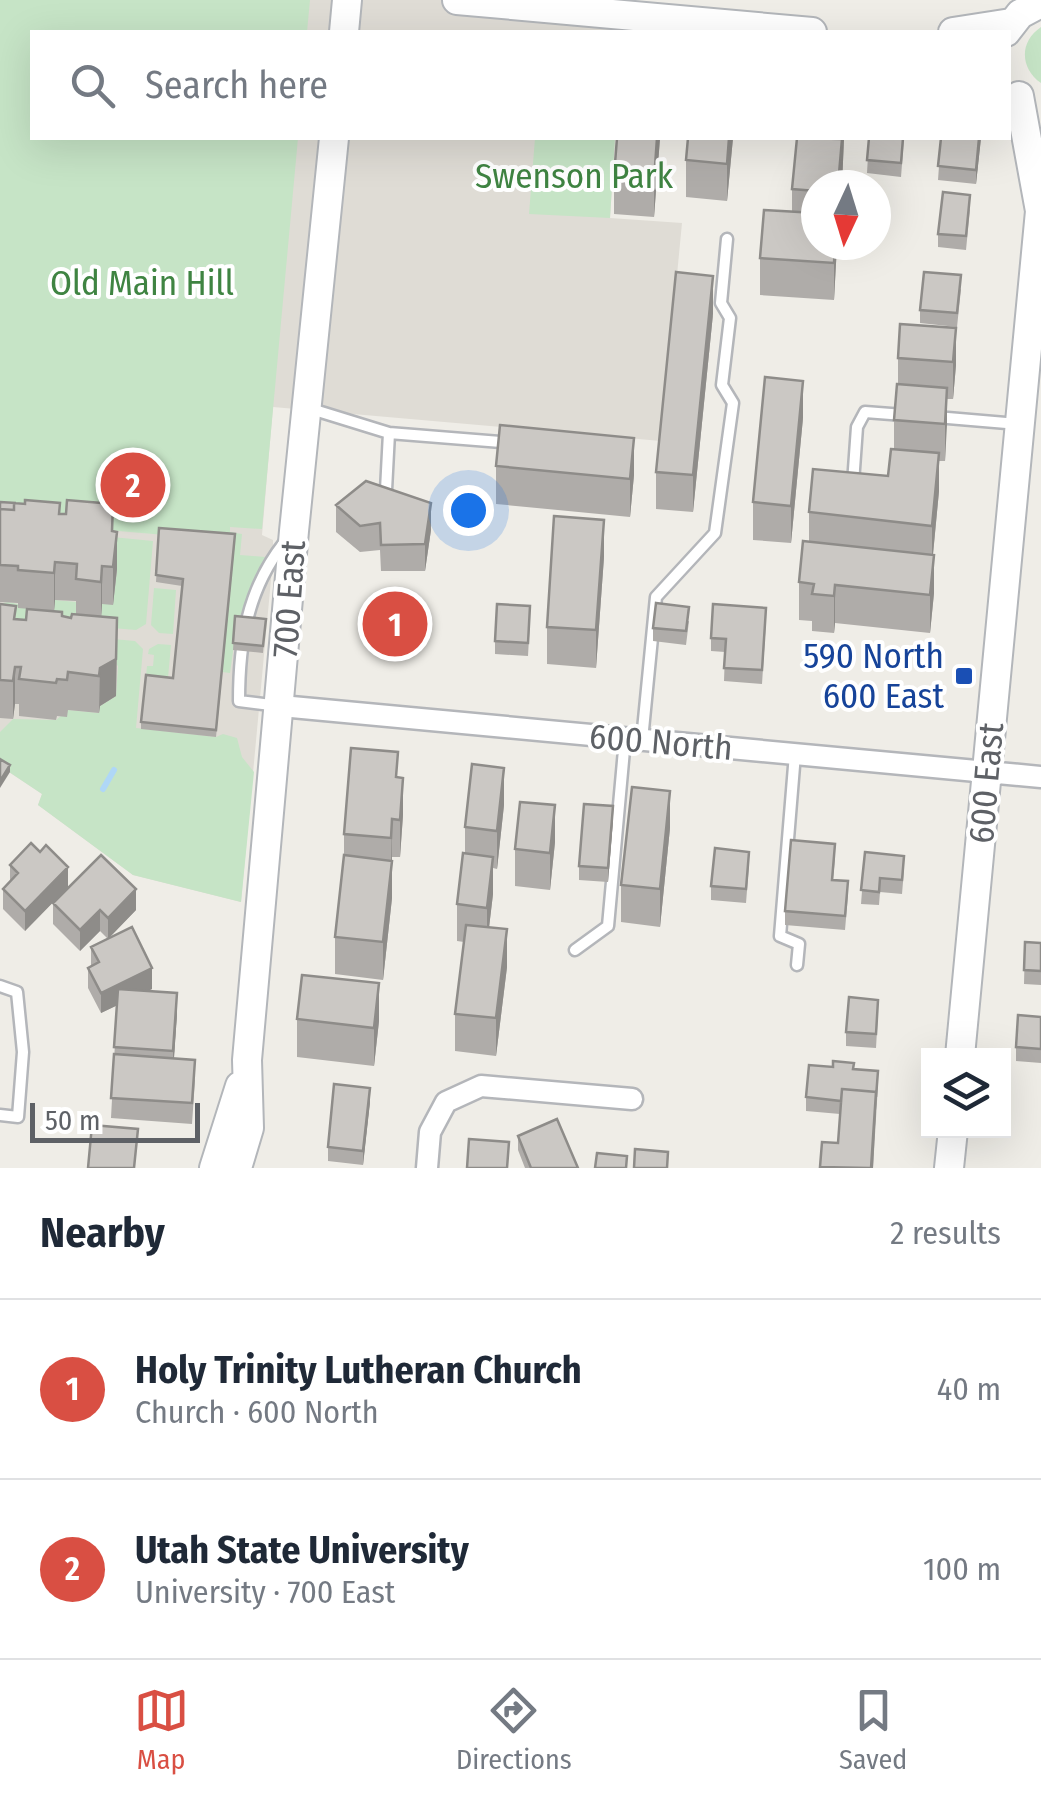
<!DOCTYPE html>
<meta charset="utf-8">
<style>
body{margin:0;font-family:"Fira Sans Condensed",sans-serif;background:#f2f2f3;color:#1f2937}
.controls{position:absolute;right:30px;bottom:30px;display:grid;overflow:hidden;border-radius:0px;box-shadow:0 10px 40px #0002}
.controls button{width:90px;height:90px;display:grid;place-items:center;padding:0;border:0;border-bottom:2px solid #e0e1e3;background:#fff;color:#1f2937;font:50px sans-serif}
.compass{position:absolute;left:801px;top:170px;width:90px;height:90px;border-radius:50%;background:#fff;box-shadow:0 10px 40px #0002;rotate:184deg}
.scale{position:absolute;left:30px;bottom:25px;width:170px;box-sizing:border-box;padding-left:10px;border:5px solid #5e6166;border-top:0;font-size:28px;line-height:35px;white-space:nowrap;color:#5e6166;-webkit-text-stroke:8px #fff;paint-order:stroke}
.you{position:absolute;left:468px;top:510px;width:35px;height:35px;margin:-25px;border:8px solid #fff;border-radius:50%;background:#1a73e8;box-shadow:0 0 0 15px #1a73e833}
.badge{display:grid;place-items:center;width:65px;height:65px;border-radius:50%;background:#d94f43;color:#fff;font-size:32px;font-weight:700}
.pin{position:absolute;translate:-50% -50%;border:5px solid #fff;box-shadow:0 2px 10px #0006}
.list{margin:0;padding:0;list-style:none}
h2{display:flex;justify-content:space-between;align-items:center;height:130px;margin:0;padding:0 40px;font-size:42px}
h2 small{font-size:32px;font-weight:400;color:#747a83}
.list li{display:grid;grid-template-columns:65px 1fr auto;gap:30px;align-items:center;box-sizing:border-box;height:180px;padding:0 40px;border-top:2px solid #e0e1e3}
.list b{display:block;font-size:38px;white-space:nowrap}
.list p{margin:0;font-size:32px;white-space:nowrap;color:#747a83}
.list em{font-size:32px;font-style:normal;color:#747a83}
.icon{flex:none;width:55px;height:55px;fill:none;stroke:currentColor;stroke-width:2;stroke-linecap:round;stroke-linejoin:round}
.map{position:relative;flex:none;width:1041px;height:1168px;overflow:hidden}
.search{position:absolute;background:#fff;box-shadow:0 10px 40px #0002;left:30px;right:30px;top:30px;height:110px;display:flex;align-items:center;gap:25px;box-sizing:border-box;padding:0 35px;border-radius:0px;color:#747a83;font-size:38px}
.sheet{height:490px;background:#fff}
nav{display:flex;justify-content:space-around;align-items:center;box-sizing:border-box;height:140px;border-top:2px solid #e0e1e3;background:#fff;font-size:28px;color:#747a83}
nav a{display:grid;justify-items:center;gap:5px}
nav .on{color:#d94f43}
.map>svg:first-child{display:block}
</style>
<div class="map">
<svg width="1041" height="1168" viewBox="0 0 1041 1168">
<rect width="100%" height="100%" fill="#efede7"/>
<!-- education -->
<path fill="#dfdcd5" d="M0,0H627L624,32H32V138H615L610,218L682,223L661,441L273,407L262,535L273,540V558L241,902L133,875L38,805L42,794L0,766Z"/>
<!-- green -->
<path fill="#c6e4c6" d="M0,0H310L307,32H32V138H298L262,529L230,527V532L242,534L240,555L265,557L237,623L230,673L222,672L234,541L15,522L0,509Z
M1041,27V83C1020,68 1019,42 1041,27Z
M535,138H615L610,218L529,214Z
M112,537L153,541L146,624L136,630L7,619L2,614L3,603L8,602L53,611L55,600L77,602L101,619L102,604H113L117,570Z
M154,588L176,590L173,634L159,633L151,625Z
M90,637L135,641L143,649L136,728L216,737L223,734L237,738L242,757L254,772L241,902L133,875L38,805L42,794L0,766V732L13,719L56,720L68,710L99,713L100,706L116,696L118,666Z
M158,644L171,645L168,678L146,676L147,666H153L154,655L148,654L149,649Z"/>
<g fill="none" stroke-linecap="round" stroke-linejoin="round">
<!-- stream -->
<path stroke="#afd7f7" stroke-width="6" d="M103,789L114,770"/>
<defs>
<path id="lane" d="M308,408L389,433L512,443
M936,417L1019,424
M853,483L857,427L865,412L904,415
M386,490L389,433
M279,706L239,701C239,643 247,590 284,543
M642,740L656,597L715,533L733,403L722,385L730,318L721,303L727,239
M795,754L780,936L799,944L797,965
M575,950L608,926L625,739
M0,986L17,992L23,1052L18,1117L0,1115"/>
<path id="street" d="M281,706L1041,777
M427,1168L430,1132L446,1102L481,1086L632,1099"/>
<path id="secondary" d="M457,0L812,32
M344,32L347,0
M953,32L1011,23
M1006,32L1020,14L1041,3
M960,1056L1040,211L1019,96
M214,1168L240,1086
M237,1168L249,1128L247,1060L294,531L334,138
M949,1168L953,1130"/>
</defs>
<!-- lane casing -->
<use href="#lane" stroke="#b4b6ba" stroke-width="15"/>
<!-- street casing -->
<use href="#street" stroke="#b4b6ba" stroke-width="25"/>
<!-- secondary casing -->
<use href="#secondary" stroke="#b3b6ba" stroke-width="32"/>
<!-- lane -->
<use href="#lane" stroke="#fff" stroke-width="10"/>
<!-- street -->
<use href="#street" stroke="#fff" stroke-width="20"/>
<!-- secondary -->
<use href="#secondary" stroke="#fff" stroke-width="28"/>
</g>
<!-- wall -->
<path fill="#afaca9" d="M660,138L654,217L614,214V176Z
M733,138L727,201L686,197V160Z
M797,138H844L842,185H816V245H837L834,300L760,295V258L792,212V189Z
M869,138H904L901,177L867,173Z
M941,138H981L976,184L938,180Z
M970,209L966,250L938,247V234Z
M961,289L957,327L920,323V310Z
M713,314L693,512L656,509V472Z
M956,328V365L953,399H947L945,461H939V491L933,555L934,593L930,633L835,623L834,633L812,631V621L799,620V582L809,542V512L888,476L894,449V420L898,384V358Z
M803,418L791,543L753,540V502Z
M496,466L634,475L630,517L496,504Z
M0,502L60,514L113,532L117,569L113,605L102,604L101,617L117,656L116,696L100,706L99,713L68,710L67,717L57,716L56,720L19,716V704H15L13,719L0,718V604L16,619L26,620L62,617L71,618L76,614V601L55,600L54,611L18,608V603L0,602Z
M336,505L431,530L425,571H381L380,550L360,552L336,532Z
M159,528L235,541L216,737L141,729V722L173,678L182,586L156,582Z
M604,557L596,668L547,664V627Z
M235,616L266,619L263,653L233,650Z
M530,620L528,656L495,654V641Z
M689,621L686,645L653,641V628Z
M766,621L762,684L724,681L725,652L711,651V638Z
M504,805L497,869L493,868V894L489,927L507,967L496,1056L455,1051V1014L464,942L457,941V904L465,853V827Z
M403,815L400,857H392V898L383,980L335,974V937L344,855V834Z
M613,820L608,882L579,880V866Z
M670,828L660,927L621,922V885Z
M555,842L550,890L515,886V849Z
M40,852L68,887L25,931L3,909V889L10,882V865Z
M865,852L904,870L902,894L880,892L879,905L861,904Z
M835,858L833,880L848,895L845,930L785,925V911Z
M749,865L746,903L711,900V886Z
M53,903L136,910L108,939L152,989L147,991L177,1014L174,1058L195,1080L192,1124L111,1118L117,1005L101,1013L88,988V968L91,966V947L108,939L100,931L80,951L53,924Z
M1025,942L1041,943V985L1024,984Z
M878,1013L876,1048L846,1046V1032Z
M1041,1017V1063L1016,1061V1047Z
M297,1019L379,1021L374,1066L297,1057Z
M854,1069L878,1085L873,1168H833L838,1143L840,1114L806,1111V1097Z
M370,1102L363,1165L328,1161V1147Z
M518,1136L578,1168H525L518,1150Z"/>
<!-- shaded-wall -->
<path fill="#8e8c89" d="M657,138H660L654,217V180Z
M729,138H733L727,201V164Z
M843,138H844L842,185H838Z
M979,138H981L976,184V170Z
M835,245H837L834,300V263Z
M713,276V314L693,512V475Z
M956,328V365L953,399V362Z
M803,381V418L791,543V506Z
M947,388V425L945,461V424Z
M634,438V475L630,517V479Z
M939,453V491L932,564V526Z
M431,503V530L425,571V544Z
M604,520V557L596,668V630Z
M117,532V569L113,605V567Z
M934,555V593L930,633V595Z
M55,562V600L54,611V573Z
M102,566V604L101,619V582Z
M835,585V623L834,633V596Z
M117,618L116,696L100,706L99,713L100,668Z
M15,667V704L13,719V681Z
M10,765V772L0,788V781Z
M504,768V805L497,869V831Z
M403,778V815L400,857V820Z
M670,791V828L660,927V889Z
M555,805V842L550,890V853Z
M613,806V820L608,882V868Z
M392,819V898L383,980V942L391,867Z
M493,857V894L487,945V908Z
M68,867V887L25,931V911Z
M136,889V910L108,939V918Z
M100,910V931L80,951V930Z
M507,929V967L496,1056V1018Z
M152,968V989L101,1013V993Z
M379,983V1021L374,1066V1028Z
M177,993V1014L173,1072V1051Z
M878,1071L873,1168H871L876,1092Z
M370,1088V1102L363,1165V1151Z"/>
<!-- building -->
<path fill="#cbc8c4" stroke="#8e8c89" stroke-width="2.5" d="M617,138H657L654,180L614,176Z
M688,138H729L727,164L686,160Z
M797,138L842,139L838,185H816V191L792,189Z
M869,138H903L901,163L867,160Z
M941,138H979L976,170L938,166Z
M943,192L970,195L966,236L938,234Z
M764,210L816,213V245H835L834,263L760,258Z
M676,272L713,276L693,475L656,472Z
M924,272L961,275L957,313L920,310Z
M900,324L956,328L953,362L898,358Z
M765,377L803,381L791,506L753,502Z
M897,384L947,388L945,424L894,420Z
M500,425L634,438L630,479L496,466Z
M891,449L939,453L932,526L809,512L813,469L888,476Z
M366,481L431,503L425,544L381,545L380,523L360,526L336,505Z
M25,500L60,503L59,514H66L67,500L113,504L112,531L117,532L113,567L102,566L101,582L76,579L77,564L55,562L54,573L18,570V566L0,565V509L14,510V503L25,504Z
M0,502L16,503H14V510L0,509Z
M554,516L604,520L596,630L547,627Z
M159,528L235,534L216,730L141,722L146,675L173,678L183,579L156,575Z
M803,541L934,555L930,595L835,585L834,596L812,594L814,584L799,582Z
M656,603L689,607L686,631L653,628Z
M0,604L16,606L14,619L26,620L27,609L62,612V616L71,618L72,614L117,618L116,659L100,668L99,676L68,672L67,680L57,679L56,683L19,679L21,667H15L13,681L0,680Z
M497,604L530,606L528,643L495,641Z
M713,604L766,608L762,670L724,668L726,639L711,638Z
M235,616L266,619L263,646L233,643Z
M351,748L398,752L396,777L403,778L400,820L392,819L391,838L344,834Z
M0,759L10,765L0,781Z
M472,764L504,768L497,831L465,827Z
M632,787L670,791L660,889L621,885Z
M520,802L555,805L550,853L515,849Z
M584,804L613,806L608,868L579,866Z
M791,840L835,844L832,880L848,881L845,916L785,911Z
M31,843L40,852L46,845L68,867L25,911L3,889L18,873L10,865Z
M715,848L749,852L746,889L711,886Z
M865,852L904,856L902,880L880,878L879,892L861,890Z
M463,853L493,857L487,908L457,904Z
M101,855L136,889L108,918L100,910L80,930L53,903Z
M344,855L392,861L383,942L335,937Z
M466,925L507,929L496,1018L455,1014Z
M132,927L152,968L101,993L88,968L99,962L91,947Z
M1025,942L1041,943V971L1024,970Z
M302,975L379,983L374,1028L297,1019Z
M118,989L177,993L173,1051L114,1047Z
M849,997L878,1000L876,1034L846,1032Z
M1018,1015L1041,1017V1049L1016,1047Z
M114,1054L195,1060L192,1103L111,1098Z
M833,1061L854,1063L853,1069L878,1071L876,1097V1092L842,1089L841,1101L806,1097L809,1065L833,1067Z
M334,1084L370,1088L363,1151L328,1147Z
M842,1089L876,1092L871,1168L820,1167L822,1142L838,1143Z
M557,1119L578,1168H531L518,1136Z
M92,1125L138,1129L134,1168H88Z
M469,1139L509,1142L507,1168H467Z
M635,1149L668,1152L667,1168H634Z
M597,1153L627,1156L626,1168H595Z"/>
<!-- markers -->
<rect fill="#1a4fb4" stroke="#fff" stroke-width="4" x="954" y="666" width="20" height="20" rx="5"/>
<g text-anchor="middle" stroke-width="8" stroke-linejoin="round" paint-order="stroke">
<!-- park labels -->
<g font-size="35" fill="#3f8442" stroke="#fff">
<text x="574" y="188">Swenson Park</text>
<text x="142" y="295">Old Main Hill</text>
</g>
<!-- street labels -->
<g font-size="35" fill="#5e6166" stroke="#fff">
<text transform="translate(289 599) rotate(-86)" y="12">700 East</text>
<text transform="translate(661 742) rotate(5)" y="12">600 North</text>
<text transform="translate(986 783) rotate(-85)" y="12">600 East</text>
</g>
<!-- transit labels -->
<g font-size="35" fill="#164399" stroke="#fff" text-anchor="end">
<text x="944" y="668">590 North<tspan x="944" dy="40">600 East</tspan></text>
</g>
</g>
</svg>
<div class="controls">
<button><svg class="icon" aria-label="layers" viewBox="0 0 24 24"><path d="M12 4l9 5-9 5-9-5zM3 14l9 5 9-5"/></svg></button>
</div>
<svg class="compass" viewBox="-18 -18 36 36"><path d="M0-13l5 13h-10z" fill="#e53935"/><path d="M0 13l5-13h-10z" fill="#747a83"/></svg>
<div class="scale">50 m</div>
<div class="you"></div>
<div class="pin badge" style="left:395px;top:624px">1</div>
<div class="pin badge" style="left:133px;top:485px">2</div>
<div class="search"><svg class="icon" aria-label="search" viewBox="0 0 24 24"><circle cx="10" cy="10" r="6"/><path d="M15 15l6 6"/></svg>Search here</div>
</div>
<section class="sheet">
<h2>Nearby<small>2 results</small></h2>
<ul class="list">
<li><span class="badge">1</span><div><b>Holy Trinity Lutheran Church</b><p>Church · 600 North</p></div><em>40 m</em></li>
<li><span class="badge">2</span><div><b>Utah State University</b><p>University · 700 East</p></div><em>100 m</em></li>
</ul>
</section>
<nav>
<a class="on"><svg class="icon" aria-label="map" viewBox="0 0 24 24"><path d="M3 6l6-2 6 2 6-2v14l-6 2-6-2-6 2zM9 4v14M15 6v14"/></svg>Map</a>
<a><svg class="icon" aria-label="directions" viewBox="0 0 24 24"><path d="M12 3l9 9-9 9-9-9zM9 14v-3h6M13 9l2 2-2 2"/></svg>Directions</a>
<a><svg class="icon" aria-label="saved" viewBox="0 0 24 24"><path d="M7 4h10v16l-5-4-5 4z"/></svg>Saved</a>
</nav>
